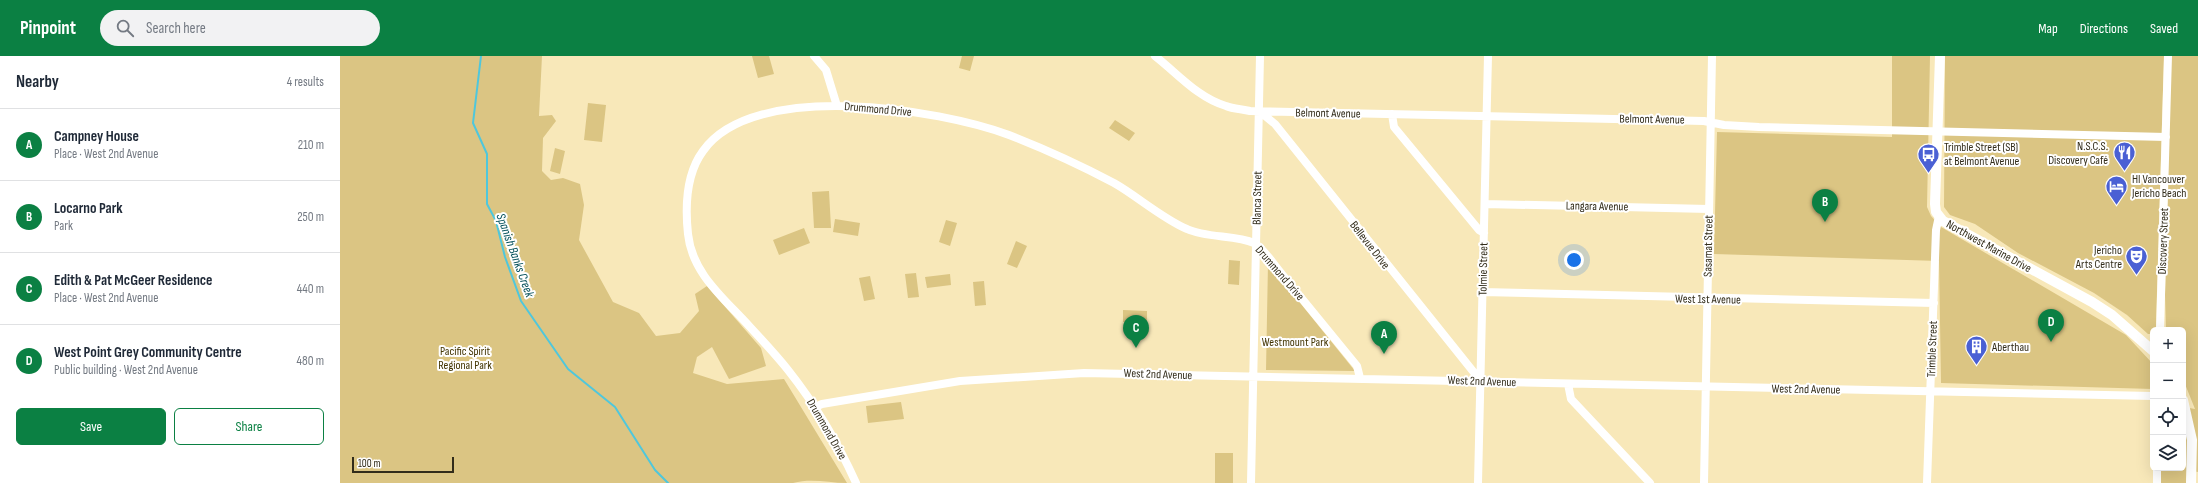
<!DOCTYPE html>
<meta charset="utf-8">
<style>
body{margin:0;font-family:"Sofia Sans Condensed",sans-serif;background:#f2f2f3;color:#1f2937}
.controls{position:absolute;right:12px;bottom:12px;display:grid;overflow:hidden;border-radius:6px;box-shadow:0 4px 16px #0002}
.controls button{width:36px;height:36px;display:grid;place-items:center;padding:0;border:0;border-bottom:1px solid #e0e1e3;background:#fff;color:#1f2937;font:20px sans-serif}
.scale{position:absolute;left:12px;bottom:10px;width:102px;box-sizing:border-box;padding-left:4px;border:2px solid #322c1a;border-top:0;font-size:11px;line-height:14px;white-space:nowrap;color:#322c1a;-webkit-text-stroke:3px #fff;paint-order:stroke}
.you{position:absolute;left:1234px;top:204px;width:14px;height:14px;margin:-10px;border:3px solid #fff;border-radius:50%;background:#1a73e8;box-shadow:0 0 0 6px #1a73e833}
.badge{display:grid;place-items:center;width:26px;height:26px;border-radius:50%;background:#0b8043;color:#fff;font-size:13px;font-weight:700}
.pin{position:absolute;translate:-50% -33px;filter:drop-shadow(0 1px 2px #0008)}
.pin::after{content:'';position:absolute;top:21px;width:14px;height:12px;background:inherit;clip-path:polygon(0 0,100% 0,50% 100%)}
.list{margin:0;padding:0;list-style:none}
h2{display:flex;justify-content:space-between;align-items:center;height:52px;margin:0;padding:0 16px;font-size:17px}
h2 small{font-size:13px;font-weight:400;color:#747a83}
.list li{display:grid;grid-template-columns:26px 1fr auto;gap:12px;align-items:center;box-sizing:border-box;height:72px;padding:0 16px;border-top:1px solid #e0e1e3}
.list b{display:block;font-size:15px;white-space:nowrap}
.list p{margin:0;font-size:13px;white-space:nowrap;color:#747a83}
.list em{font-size:13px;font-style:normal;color:#747a83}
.actions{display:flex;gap:8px;padding:12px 16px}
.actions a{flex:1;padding:9px 0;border:1px solid #0b8043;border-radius:6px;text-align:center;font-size:14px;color:#0b8043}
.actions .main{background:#0b8043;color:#fff}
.icon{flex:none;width:22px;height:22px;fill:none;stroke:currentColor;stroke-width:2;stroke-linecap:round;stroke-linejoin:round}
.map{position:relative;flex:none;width:1858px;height:427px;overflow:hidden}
header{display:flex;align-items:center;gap:24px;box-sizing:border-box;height:56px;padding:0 20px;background:#0b8043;color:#fff}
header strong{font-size:19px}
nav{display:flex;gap:22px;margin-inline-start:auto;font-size:14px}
.search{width:280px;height:36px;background:#f2f2f3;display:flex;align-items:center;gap:10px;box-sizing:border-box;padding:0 14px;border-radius:22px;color:#747a83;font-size:15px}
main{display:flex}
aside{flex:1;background:#fff}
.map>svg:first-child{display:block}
</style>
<header>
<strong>Pinpoint</strong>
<div class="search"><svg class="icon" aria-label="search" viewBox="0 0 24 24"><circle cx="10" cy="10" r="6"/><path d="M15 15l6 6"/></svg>Search here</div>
<nav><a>Map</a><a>Directions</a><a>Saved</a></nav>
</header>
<main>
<aside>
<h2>Nearby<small>4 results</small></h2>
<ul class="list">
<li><span class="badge">A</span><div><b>Campney House</b><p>Place · West 2nd Avenue</p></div><em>210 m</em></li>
<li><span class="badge">B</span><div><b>Locarno Park</b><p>Park</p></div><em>250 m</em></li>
<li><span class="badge">C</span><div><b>Edith &amp; Pat McGeer Residence</b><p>Place · West 2nd Avenue</p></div><em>440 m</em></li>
<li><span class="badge">D</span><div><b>West Point Grey Community Centre</b><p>Public building · West 2nd Avenue</p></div><em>480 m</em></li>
</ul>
<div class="actions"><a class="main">Save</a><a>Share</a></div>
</aside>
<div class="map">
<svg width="1858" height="427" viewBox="0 0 1858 427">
<rect width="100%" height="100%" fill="#f8e8b9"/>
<!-- green -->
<path fill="#dbc583" d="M0,0H202L199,60L212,59L216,65L203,82L202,115L211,124L223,122L240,128L244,149L239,184L273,246L299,257L316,280L340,277L359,255L355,238L367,230L421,292L426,310L389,323L372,291L357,301L353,317L387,328L444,323L507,427C488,427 472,422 453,427H0Z
M412,0H429L434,18L418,22Z
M622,0H634L630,15L619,12Z
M1552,0H1590L1587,151L1591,160L1601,171L1786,279L1813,308V333L1601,327L1599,205L1374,198L1377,76L1552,81Z
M1605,0H1824L1817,235L1816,274H1813V278H1808L1787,259L1754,237L1678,197L1635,168L1610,159L1604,151Z
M1831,0H1858V416L1847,414L1846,427H1821V412H1843V351L1855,353L1843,323V274H1826L1825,238Z
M248,47L266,49L262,86L244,84Z
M775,64L795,77L789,85L769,72Z
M215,92L225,95L220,118L210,115Z
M489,135L491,172H474L472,136Z
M495,163L520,167L518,180L493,176Z
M606,164L617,167L610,190L599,186Z
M464,172L470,187L439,199L433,184Z
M676,185L687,190L677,212L667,208Z
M889,204L900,205L899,229L888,228Z
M928,207L1015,315L926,314Z
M576,217L579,241L568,242L565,218Z
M610,218L611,229L587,232L585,221Z
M530,220L535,243L524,245L519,222Z
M644,225L646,249L635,250L633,226Z
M783,254L807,255V266H783Z
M561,346L564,363L528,367L526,350Z
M875,397H893V427H875Z"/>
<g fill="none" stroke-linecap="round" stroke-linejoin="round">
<!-- stream -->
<path stroke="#4fc7dc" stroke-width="2" d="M141,0L133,67L147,98V148L156,165L165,201L181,245L228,313L275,351L315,414L328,427"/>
<!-- minor -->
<path stroke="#fff" stroke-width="8" d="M474,0L486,14L497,50
M815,0C837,17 858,42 886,50C893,53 902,53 910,55L1364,65L1384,69L1419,71L1826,81
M919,55L935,68L1140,324
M1052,58L1054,71L1139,174L1144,177
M1145,148L1369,153
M1142,236L1594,247
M1820,274L1828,0
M1228,328L1231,343L1310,427
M475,351L482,348L620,325L744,317L1813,340
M516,427C498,387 475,348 448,314C436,299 423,285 410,271C385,243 352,218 348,178C345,150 346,118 363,95C414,23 599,53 669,79C705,93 740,109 774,127C797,140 823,163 847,173C866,182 896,179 914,187C924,192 933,208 941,217C966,248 992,279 1017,310L1020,322
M911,427L920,0
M1138,427L1148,0
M1364,427L1372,0
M1587,427L1596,174L1599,160
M1817,427V412"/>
<!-- tertiary -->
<path stroke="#fff" stroke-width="10" d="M1600,0L1595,148L1596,156L1603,165L1752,246L1772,259L1813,295
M1843,344L1852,384L1851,427"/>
</g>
<!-- icons -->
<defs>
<symbol id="restaurant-pin" viewBox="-11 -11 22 30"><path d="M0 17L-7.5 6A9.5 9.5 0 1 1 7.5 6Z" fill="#4a60d4" stroke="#fff"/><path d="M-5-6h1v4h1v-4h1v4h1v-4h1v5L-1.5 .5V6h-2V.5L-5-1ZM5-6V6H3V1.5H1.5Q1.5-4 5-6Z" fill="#fff"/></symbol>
<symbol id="bus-pin" viewBox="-11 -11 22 30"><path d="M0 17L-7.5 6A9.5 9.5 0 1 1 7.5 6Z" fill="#4a60d4" stroke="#fff"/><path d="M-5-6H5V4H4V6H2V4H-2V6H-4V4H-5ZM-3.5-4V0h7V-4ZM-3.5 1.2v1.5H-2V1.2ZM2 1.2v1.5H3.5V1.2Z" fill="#fff"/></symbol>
<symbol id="hotel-pin" viewBox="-11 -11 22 30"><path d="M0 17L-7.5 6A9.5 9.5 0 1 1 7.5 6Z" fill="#4a60d4" stroke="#fff"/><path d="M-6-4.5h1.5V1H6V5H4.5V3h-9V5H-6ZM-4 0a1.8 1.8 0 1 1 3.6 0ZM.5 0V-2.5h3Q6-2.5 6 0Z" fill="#fff"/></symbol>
<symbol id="theatre-pin" viewBox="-11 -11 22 30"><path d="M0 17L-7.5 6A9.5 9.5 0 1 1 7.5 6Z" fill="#4a60d4" stroke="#fff"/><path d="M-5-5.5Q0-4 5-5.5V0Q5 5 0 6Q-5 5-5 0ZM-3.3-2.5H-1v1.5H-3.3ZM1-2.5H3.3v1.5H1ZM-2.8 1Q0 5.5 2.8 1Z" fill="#fff"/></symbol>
<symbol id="building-pin" viewBox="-11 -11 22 30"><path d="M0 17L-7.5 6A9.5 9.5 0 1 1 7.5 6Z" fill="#4a60d4" stroke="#fff"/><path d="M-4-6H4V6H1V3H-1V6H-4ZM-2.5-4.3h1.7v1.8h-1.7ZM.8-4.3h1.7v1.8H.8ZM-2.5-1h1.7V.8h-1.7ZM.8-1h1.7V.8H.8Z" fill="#fff"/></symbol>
</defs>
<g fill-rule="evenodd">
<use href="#restaurant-pin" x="1772" y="84" width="25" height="34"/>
<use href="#bus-pin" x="1576" y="86" width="25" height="34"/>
<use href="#hotel-pin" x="1764" y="118" width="25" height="34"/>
<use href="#theatre-pin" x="1784" y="188" width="25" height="34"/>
<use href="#building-pin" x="1624" y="278" width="25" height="34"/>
</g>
<g text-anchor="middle" stroke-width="4" stroke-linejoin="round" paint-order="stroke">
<!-- street labels -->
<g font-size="12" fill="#322c1a" stroke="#fff">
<text transform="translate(538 53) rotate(5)" y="4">Drummond Drive</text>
<text transform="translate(988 57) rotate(1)" y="4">Belmont Avenue</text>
<text transform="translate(1312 63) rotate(1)" y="4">Belmont Avenue</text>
<text transform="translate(917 142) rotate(-89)" y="4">Blanca Street</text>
<text transform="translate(1257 150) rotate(1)" y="4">Langara Avenue</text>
<text transform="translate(1823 185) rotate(-88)" y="4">Discovery Street</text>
<text transform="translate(1030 189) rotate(52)" y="4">Bellevue Drive</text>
<text transform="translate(1368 190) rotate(-89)" y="4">Sasamat Street</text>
<text transform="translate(1649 190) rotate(29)" y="4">Northwest Marine Drive</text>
<text transform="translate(1143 213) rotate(-89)" y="4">Tolmie Street</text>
<text transform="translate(940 217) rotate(49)" y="4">Drummond Drive</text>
<text transform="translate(1368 243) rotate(1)" y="4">West 1st Avenue</text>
<text transform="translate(1592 293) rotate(-88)" y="4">Trimble Street</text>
<text transform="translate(818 318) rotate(2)" y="4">West 2nd Avenue</text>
<text transform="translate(1142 325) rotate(2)" y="4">West 2nd Avenue</text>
<text transform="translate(1466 333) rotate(1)" y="4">West 2nd Avenue</text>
<text transform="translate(487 373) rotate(60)" y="4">Drummond Drive</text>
</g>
<!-- poi labels -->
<g font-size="12" fill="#322c1a" stroke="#fff" text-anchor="start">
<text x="1768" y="94" text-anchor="end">N.S.C.S.<tspan x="1768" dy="14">Discovery Café</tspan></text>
<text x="1604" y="95">Trimble Street (SB)<tspan x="1604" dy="14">at Belmont Avenue</tspan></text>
<text x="1792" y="127">HI Vancouver<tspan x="1792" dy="14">Jericho Beach</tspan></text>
<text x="1782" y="198" text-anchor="end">Jericho<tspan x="1782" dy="14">Arts Centre</tspan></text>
<text x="1652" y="295">Aberthau</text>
</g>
<!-- park labels -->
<g font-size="12" fill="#413300" stroke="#fff">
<text x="955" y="290">Westmount Park</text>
<text x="125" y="299">Pacific Spirit<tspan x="125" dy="14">Regional Park</tspan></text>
</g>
<!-- water labels -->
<g font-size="13" font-style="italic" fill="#024e59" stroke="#fff">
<text transform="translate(176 199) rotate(70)" y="5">Spanish Banks Creek</text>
</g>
</g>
</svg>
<div class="controls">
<button>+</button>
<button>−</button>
<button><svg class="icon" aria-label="locate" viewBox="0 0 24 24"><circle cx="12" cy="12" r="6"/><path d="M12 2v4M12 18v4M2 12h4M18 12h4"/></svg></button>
<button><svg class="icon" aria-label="layers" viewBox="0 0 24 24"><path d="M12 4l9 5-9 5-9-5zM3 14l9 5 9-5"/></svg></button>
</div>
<div class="scale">100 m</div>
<div class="you"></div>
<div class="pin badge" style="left:1044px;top:298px">A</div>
<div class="pin badge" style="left:1485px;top:166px">B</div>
<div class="pin badge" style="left:796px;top:292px">C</div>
<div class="pin badge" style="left:1711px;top:286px">D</div>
</div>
</main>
